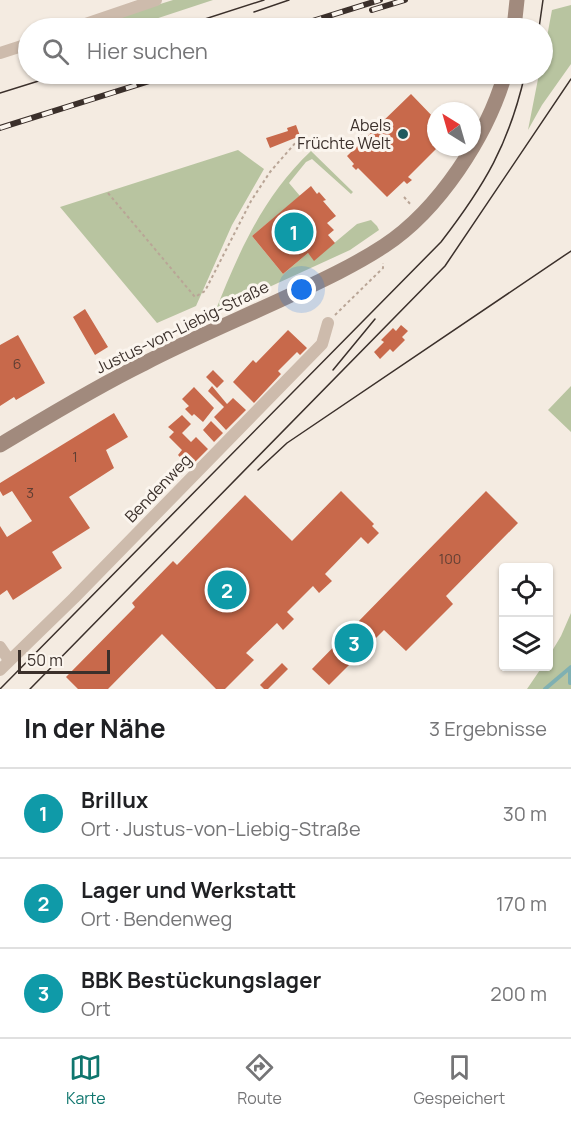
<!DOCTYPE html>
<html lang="de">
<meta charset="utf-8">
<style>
body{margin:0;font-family:Manrope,sans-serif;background:#f6f6f6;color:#202124}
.controls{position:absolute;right:18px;bottom:18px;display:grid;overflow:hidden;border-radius:6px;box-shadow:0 2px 4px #0004}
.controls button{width:54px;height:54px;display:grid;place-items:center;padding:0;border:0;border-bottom:2px solid #e0e0e0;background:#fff;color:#202124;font:30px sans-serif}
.compass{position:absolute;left:427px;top:102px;width:54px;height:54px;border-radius:50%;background:#fff;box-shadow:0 2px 4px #0004;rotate:323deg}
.scale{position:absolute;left:18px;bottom:15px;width:92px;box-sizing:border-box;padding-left:6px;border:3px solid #3b302b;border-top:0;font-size:16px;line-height:21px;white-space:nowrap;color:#3b302b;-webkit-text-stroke:4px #fbf5ee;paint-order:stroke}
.you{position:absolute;left:302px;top:290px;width:21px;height:21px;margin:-15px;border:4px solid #fff;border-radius:50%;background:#1a73e8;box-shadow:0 0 0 9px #1a73e833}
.badge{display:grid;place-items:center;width:39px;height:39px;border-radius:50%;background:#0f766e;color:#fff;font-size:20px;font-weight:700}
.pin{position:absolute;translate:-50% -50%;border:3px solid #fff;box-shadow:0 2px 6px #0006}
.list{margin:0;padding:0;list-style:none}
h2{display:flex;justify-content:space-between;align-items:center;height:78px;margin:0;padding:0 24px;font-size:26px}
h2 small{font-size:20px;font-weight:400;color:#757577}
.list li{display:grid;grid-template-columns:39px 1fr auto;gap:18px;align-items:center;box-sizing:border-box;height:90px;padding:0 24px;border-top:2px solid #e0e0e0}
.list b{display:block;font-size:22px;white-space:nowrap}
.list p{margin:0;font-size:20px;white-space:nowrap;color:#757577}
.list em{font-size:20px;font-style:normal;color:#757577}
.icon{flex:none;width:33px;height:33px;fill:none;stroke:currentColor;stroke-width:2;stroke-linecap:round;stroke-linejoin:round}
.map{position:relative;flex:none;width:571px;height:689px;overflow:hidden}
.search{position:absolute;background:#fff;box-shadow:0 2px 4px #0004;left:18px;right:18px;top:18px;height:66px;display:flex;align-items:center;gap:15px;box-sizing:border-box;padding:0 21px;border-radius:33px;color:#757577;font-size:22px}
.sheet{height:348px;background:#fff}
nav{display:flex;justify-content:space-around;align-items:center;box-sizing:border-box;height:84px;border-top:2px solid #e0e0e0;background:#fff;font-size:16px;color:#757577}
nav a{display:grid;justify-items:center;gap:3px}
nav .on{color:#0f766e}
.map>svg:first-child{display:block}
</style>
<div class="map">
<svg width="571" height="689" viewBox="0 0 571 689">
<rect width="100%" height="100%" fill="#f4ebe1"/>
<!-- green -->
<path fill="#b8c4a0" d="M173,0H213L128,28H84Z
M571,5V64L542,105L528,130L539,74H542L543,58L552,10Z
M238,150L264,169L232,225L196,306L157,323L60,207Z
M311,151L353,192L351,194L312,159L306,162L289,183L300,196L252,236L283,274L308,253L314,260L357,224L371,220L377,226L379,230L350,250L215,312C239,252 263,196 311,151Z
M571,386V432L548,410Z
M571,613V689H527L542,667L548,666L549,656L561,636Z"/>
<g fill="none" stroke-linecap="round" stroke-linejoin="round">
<!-- stream -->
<path stroke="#7fb0b2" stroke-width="4" d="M570,683V669
M545,689L571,667"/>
</g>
<!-- building -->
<path fill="#c8694b" d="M411,94L436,120V147H438L408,177L412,180L407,184L404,181L387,197L358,168L356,170L352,166L354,164L347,156Z
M296,125L300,136L270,148L266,138L288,131L287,128Z
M311,186L317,194L319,192L326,200L323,201L336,216L327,223L334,230L328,235L335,243L314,261L308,253L283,274L252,236Z
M85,309L108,347L95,355L73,317Z
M401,325L408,331L402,337L405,340L393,352L390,349L380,359L374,352L384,342L381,340L393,328L396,331Z
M288,330L307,348L300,355L297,352L278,371L281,374L254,403L233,382L253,360L256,363Z
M18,335L45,383L16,400L14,397L0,406V345Z
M213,370L224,381L217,388L206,377Z
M212,386L227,404L233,398L246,410L226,430L214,417L224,407L208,391Z
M194,387L214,408L203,422L194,414L192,416L185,409L189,406L182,399Z
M114,413L128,437L106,450L114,468L69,497L90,528L52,552L62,568L13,600L7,590L0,595V526L7,537L32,521L12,491L3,496L0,491V483Z
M182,415L191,424L182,433L191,442L196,437L208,449L190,467L178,455L182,450L169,437L174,432L168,427Z
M211,421L223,433L214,442L203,430Z
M341,491L374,524L372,526L379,533L368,544L361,537L325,574L332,581L319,593L313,586L287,612L294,619L283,630L277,623L246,653L254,660L225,689H216L162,634L108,689H78L66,677L135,607L132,603L173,561L177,565L245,495L292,541Z
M486,491L518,523L446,596L453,604L406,651L384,630L329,685L312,669Z
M282,663L288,669L268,689H264L260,685Z"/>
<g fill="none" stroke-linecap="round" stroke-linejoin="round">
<!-- path -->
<path stroke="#b9a596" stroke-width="2" stroke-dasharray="3 3" stroke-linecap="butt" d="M108,193L195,297L205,291L251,201L270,172L297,141L317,152
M404,197L412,206
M335,315L383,268V263"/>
<!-- street -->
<path stroke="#cdbbac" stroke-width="12" d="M74,28L156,0
M0,53L28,44
M0,647L9,660
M0,670L74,598L322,344L328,323"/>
<!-- secondary -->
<path stroke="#a18a7d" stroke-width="15" d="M514,28L517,0
M0,445C47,417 94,388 143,364C191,339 242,318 291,295C323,280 355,265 384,246C439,210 487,136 505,74"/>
<!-- tram -->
<path stroke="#3b302b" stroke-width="1.5" d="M254,12L289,0
M177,28L264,0
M539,28L543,0
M0,93L61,74
M333,370L375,319
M258,470L287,443L571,251
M0,689L441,242C485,185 509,144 525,74
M30,689L445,266L571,79"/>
<defs>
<path id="rail" d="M372,10L405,0
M290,28L380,0
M0,128L172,74"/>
</defs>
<!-- rail casing -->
<use href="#rail" stroke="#3b302b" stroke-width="6"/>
<!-- rail -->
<use href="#rail" stroke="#fbf5ee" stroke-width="4" stroke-dasharray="11" stroke-linecap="butt"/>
</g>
<!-- markers -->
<circle fill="#1f5a5e" stroke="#fbf5ee" stroke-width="2" cx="403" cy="134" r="6"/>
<g text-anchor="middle" stroke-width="6" stroke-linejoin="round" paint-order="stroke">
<!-- number labels -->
<g font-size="14" fill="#5e3e33">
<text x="17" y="369">6</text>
<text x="75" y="462">1</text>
<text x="30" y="498">3</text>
<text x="450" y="564">100</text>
</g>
<!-- poi labels -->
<g font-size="16" fill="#3b302b" stroke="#fbf5ee" text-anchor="end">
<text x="391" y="131">Abels<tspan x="391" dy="18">Früchte Welt</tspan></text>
</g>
<!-- street labels -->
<g font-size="16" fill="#3b302b" stroke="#fbf5ee">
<text transform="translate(182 327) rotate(-26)" y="6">Justus-von-Liebig-Straße</text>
<text transform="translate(158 488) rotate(-46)" y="6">Bendenweg</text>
</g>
</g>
</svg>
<div class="controls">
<button><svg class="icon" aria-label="locate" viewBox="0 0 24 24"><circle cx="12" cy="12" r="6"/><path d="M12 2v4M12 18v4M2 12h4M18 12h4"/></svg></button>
<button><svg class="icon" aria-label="layers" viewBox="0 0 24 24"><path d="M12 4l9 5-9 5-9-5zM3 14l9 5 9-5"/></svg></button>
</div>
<svg class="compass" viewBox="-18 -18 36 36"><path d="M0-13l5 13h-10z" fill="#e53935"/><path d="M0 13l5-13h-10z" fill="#757577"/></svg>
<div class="scale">50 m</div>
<div class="you"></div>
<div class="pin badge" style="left:294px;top:232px;background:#0f9aa8">1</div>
<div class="pin badge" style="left:227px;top:590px;background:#0f9aa8">2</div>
<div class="pin badge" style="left:354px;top:643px;background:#0f9aa8">3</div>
<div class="search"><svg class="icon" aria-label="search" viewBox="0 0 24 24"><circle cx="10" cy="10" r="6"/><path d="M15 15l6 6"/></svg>Hier suchen</div>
</div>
<section class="sheet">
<h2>In der Nähe<small>3 Ergebnisse</small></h2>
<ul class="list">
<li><span class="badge" style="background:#0f9aa8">1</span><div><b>Brillux</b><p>Ort · Justus-von-Liebig-Straße</p></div><em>30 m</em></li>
<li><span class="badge" style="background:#0f9aa8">2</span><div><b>Lager und Werkstatt</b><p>Ort · Bendenweg</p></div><em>170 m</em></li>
<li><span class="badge" style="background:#0f9aa8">3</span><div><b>BBK Bestückungslager</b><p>Ort</p></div><em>200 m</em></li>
</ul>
</section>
<nav>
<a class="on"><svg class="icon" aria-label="map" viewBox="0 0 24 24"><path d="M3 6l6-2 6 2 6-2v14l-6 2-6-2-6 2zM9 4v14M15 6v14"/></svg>Karte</a>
<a><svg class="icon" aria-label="directions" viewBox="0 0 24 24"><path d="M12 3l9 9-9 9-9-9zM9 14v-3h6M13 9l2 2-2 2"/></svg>Route</a>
<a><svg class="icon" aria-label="saved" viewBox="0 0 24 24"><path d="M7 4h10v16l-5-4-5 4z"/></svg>Gespeichert</a>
</nav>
